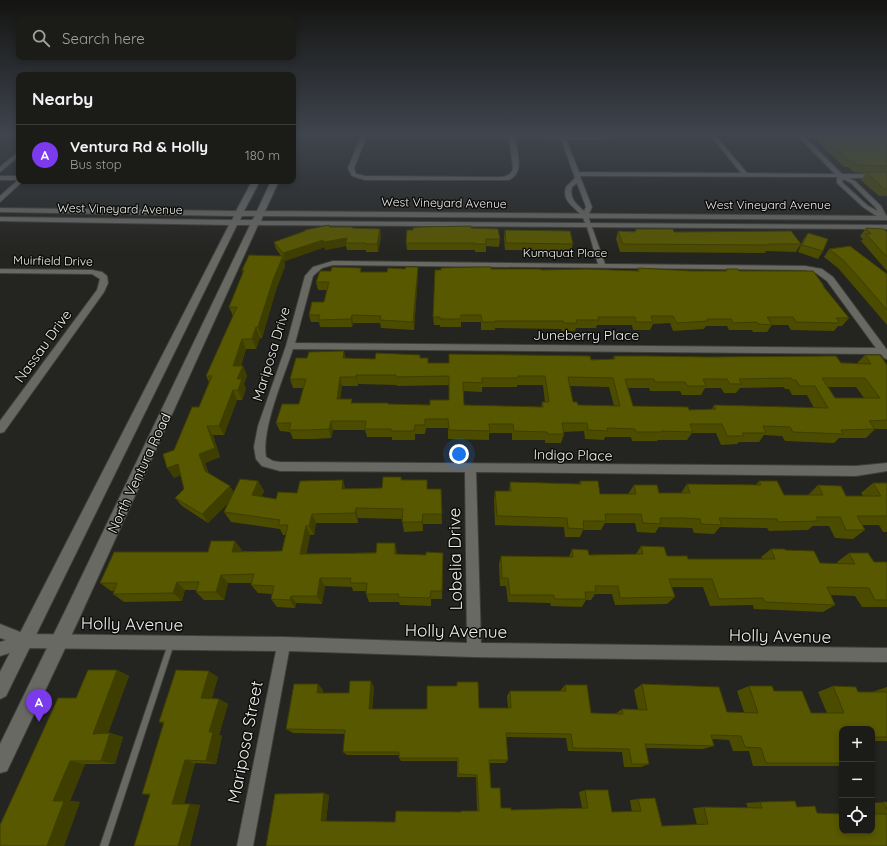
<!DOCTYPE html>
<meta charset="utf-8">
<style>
body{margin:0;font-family:Quicksand,sans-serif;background:#242421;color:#f1f3f6}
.controls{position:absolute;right:12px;bottom:12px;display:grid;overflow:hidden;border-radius:8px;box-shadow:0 2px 6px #0003}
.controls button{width:36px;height:36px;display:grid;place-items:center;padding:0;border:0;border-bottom:1px solid #393937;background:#1b1b18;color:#f1f3f6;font:20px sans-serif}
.you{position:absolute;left:459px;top:454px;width:14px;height:14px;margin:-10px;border:3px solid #fff;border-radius:50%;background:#1a73e8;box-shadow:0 0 0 6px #1a73e833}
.badge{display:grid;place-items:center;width:26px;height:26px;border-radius:50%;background:#7c3aed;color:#fff;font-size:13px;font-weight:700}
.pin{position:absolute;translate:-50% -33px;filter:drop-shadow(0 1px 2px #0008)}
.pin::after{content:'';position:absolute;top:21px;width:14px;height:12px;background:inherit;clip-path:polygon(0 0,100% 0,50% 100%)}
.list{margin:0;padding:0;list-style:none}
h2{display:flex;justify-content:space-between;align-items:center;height:52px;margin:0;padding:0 16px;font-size:17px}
h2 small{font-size:13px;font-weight:400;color:#a0a1a2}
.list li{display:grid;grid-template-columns:26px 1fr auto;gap:12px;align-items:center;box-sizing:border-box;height:60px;padding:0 16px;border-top:1px solid #393937}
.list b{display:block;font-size:15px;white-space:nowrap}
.list p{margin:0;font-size:13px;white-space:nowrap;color:#a0a1a2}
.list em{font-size:13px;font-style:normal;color:#a0a1a2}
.icon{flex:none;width:22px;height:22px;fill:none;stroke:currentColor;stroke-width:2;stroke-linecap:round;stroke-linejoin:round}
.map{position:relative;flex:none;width:887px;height:846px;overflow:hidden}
.search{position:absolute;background:#1b1b18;box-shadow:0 2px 6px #0003;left:16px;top:16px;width:280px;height:44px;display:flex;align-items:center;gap:10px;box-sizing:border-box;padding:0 14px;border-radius:8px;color:#a0a1a2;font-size:15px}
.panel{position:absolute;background:#1b1b18;box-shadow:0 2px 6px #0003;left:16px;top:72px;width:280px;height:112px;border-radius:8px}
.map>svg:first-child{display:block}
</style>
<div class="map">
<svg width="887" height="846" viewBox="0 0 887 846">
<rect width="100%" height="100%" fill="#242420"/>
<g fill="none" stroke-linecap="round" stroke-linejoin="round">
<defs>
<path id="service" d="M171,641L173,642L174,644L108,846H100L168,644L169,642Z"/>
<path id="minor" d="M361,135H619C614,141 577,139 566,139L579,172L741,173L710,135H715L747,173L835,174L797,135H836L838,136L835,138H806L842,174H887V178H849L855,181L881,206L887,217L884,220L881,219L863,207L837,183V177L580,176L592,207L588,216L605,264L805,266L822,269L833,277L887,350V359L884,358L881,354L293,349C284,376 261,430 266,457L273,461L280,462L856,466L887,463V471L856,476L476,472L481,643L887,648V662L474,657L289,651L253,846H237L276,651L25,648L0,656V642L6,640L0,638V624L25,634L284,637L467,643L465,472L280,471L262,466L256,459L254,447L258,426L286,346L305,276L313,267L333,261L598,264C593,249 590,232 583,218C577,207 561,203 566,187L575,178L561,139L515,138C517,152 525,173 509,180H365L352,176L348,168ZM366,138H509L513,168C511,179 498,177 489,177L365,176L356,174L354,168ZM843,179L851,183L876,208L877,211L867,205L842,182ZM577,183L586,207L584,211C576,204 569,198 572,187ZM333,265L805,270L816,273L827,281L876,348L295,343L313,276L322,268Z
M19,151V156L0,172V167Z
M0,176H19V181H23L0,202V196L18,180H0Z
M0,269L92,270L102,272L107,276L108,283L104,292L4,432L0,433V421L97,290L100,279L92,274L0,273Z"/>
<path id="secondary" d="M293,135H299L295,142L293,143Z
M252,181H260L244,211H257L271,181H279L265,211L887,216V220L263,216L261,221L887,225V229L258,225L79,619L7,771L0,773V744L67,607L250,225H237L6,696L0,699V672L229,225L0,221V217L232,220L234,216L0,212V208L236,211ZM242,216H255L252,220H240Z"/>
</defs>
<!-- service casing -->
<use href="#service" stroke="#3f403b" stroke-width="2"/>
<!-- minor casing -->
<use href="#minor" stroke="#3f403b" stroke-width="2"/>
<!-- secondary casing -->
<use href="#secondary" stroke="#3f403b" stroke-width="2"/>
<!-- service -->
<use href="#service" fill="#696964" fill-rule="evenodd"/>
<!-- minor -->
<use href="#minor" fill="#696964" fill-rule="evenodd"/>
<!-- secondary -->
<use href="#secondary" fill="#696964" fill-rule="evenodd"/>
</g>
<!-- wall -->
<path fill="#4c4c00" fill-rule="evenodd" d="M822,135H887V196H879L861,180L866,173L854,172L848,167H844L818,142Z
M330,227H353V228L381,236L378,252H366V250H347L346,246L325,250V247L285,261L284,259L285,266L276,290L262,338H260L256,349H246L241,366H243L247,376L244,384L246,389L242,400H237L224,435H213L220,457L205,463L209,474L230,486L234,493L258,481L264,491L261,497L276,499L297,493L346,489L382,488L401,477L402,480H427V489H441L442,524H423V531L404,532L402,519L358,518V523H316L314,535H310L306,554L397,552V554L426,555L443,553L442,599H431V606L400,605L399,602H369L366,594L367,591H353L352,587L325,586L322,604L296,603L295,608L277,607L271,599L272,594L258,593L251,585L252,583H228L224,600H204L196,592L197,590H185L182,601L124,602L113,594L114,591H111L100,583L208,552L242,550L241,551H282L286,535H283L280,529L231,522L224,512L230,501L208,523L182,506L175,498L184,489L180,475L174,478L199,407L209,382L206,376L233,316L229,307L243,273L242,270L281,256L276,249L274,242Z
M471,228L500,239L499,247L486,246V252H475V250H407L406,243Z
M866,228L887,232V271L861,241L863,239L860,236Z
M505,230L573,244L571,251L505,250L504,238Z
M618,231L674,232L801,244L796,252L766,251L765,253L620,252L616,239Z
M808,233L823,251L818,259L798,252L803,240Z
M829,249L887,274V325L857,290L838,268L824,257Z
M361,268V272L418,274L414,330L381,328L380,323H353L352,327H320L319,322H311L309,315L324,302L327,290H318L316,282L331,271Z
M638,268L691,271H725L726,269L824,286V287L849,318L842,326H838L834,331L791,330L788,325H772L767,332H753L752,330H729L727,326H706L704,329L673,331L670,323L653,324L650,330H633L632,325H597L596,328H576L575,331H562L561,329L495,328V330H481V322H461V327H440V325H434L433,317L491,269L637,271Z
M865,355L887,365V429H875L866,438H839L834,443L785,441L782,436L764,435L759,442H739L737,444L721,445L716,433H692L687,440H658L657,441H632L631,437H605L604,440L585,439L584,431L563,432L564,434L561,443H545V440H512V433H489V440L448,439V428H426L425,434H415V440H392V437H367L365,430H333L331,438L312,439H293L290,432L280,431L276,423L299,404L303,388H293L290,379L307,358L375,359L420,358L428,363H449L613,359L614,356L857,363ZM358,384L397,385V386L449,385V400L430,405L388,404L353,403L340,399L342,386H358ZM517,385H543L545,402H542L541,407L464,405V391L482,392V387H517ZM570,386L609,387L614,406L578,405L573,402ZM784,387L785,389H789L792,395H807L814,408L714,405L712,409L689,410L633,406L628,388H649L650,391H680L682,395H701L705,388H721L724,393H736L740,388ZM828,387H856L864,398H835Z
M580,481L600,494H628L634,485L659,493H681L687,484L756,485L759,481L784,495H808L818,485L846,496H863L861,493L873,483H887V532H883L879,525H862L865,530L853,539L835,538L829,526H813L808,530L769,531L767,528L720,527L714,534L694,533L692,528L659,527L655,533L637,532L635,523H605L601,530H583L580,537H565L564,527L495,525L494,500L495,491H509L510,482L579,484Z
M641,546L667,556L688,559H762L761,557L771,549L785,550L820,563L838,564L837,562L849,553L874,562H887V607H862L855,596L831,595L835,605L823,612L754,609L753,605L710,606L703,587H672L675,597L667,604L615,605L612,594H595L591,600H586L582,607L551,606L550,603L508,602L506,586H500L499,564L501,556L569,557L572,549L589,555L636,554Z
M117,670L129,676L108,733H110L123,737L115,764H85L70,801L80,802L64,846H0L76,698Z
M218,677L212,698L219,699L228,704L219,735L222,736L216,764L195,763L184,804L200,805L190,846H134L150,795L142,794L164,724L159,722Z
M457,682L479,708H508L507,696L510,691H560L565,685L591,713L615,714L622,709H638L634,690L642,684L727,712H744L737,691L749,686L774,691L811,713H827L818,692L833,686L858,692H872L887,687V741H872V729H842V766H753L749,751H733L729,740L712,739L714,746L703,749L646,748L649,764L641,767H624L622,752L568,751L566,738L506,737L508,760L505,763H490L491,788L501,808L511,810L582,808L579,792L585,790L612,812H632L630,800L638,799L662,826L697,825L693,808L704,807L748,808L746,803L760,802L797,807L872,831V803L887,802V846H266L329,795L326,821L395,822L460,812L461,811H477L476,777H457V761H401L399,758V755H347L343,752L345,734L293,733L286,729L318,684L323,690V693H349L374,687L372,709H427L457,686Z"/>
<!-- shaded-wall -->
<path fill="#3e3e00" d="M380,229L381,236L378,252L377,244Z
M347,238L346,243V246L325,250L324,242Z
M323,240L325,247L285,261L283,253Z
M283,256L285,266L276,290L262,338L258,327L273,280Z
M418,267V274L414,330L413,322Z
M352,315L353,323L352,327L351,319Z
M256,327L260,338L256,349L252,339Z
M242,339L246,349L237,376L233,366Z
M344,351L346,360L343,358Z
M243,366L247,376L244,384L246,389L242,400L238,390L237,379Z
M356,375L358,384V386L356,377Z
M340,377L342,386L339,408L337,399Z
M233,390L237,400L224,435L219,426Z
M331,421L333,430L331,438L329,429Z
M207,426L213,435L220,457L205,463L211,480L205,471L199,454Z
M178,464L184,473L174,478L167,468Z
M343,480L346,491L342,489Z
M258,481L264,491L258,505L252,495Z
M230,486L235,495L208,523L202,514Z
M356,508L358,518V523L355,513Z
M312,514L316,523L314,535L309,526Z
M423,514V531L422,522Z
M306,526L310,535L305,563L300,554Z
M235,541L242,550L239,561L232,552Z
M395,543L397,552L396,563L395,554Z
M221,575L228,583L224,600L216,592Z
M320,578L325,586L322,604L317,596Z
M177,582L185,590L182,601L173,593Z
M291,596L296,603L295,608L290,600Z
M117,670L129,676L106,738L93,734Z
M209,671L218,677L210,703L201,698Z
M371,681L374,687L372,714L369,709Z
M318,684L323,690L322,698L317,693Z
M219,699L228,704L219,735L222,736L216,764L206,761L209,732Z
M110,733L123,737L115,764L101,761Z
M185,760L195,763L184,805L172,804Z
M70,761L85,764L70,801L80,802L64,846H47L53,801Z
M324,793L329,795L326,821H321Z
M190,804L200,805L190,846H178Z"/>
<!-- building -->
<path fill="#585800" stroke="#3e3e00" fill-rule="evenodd" d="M822,135H887V166L858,165L852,160H848Z
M866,172H887V189H884Z
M329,225L330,227H353L352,228L380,229L377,244H365L366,243H346L347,238L324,242L323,240L283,253L274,242L305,231V230Z
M471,226V228L498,229L500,239H486V244H475V243H406L407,230H413V228L421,227Z
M866,228L884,229L887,232V257L866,234H871Z
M636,229H673L674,232L791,231L801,244H768L769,245L623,244L618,231L635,232Z
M505,230L570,231L573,244L506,243Z
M808,233L828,239L823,251L802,245Z
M850,246L887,274V310L863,282L843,260L829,249Z
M249,255L283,256L273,280L258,327H256L252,339H242L233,366H243L237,379H242L238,390H233L219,426H207L215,448L199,454L205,471L230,486L202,514L175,498L184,489L178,464L167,468L163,454L174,450L192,407H199L212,376H206L237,307H229L244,270H242Z
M332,267L361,268L360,272H387L388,268L405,269L406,267H418L413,322L380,320L381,316L352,315L351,319L318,320L320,315H309L312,302H324L329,282H316L320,271H331Z
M479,267H491V269H541V270L586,269L639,271L638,268L691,271H727L726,269H738L739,271H813L824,286H823L849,318H836L840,323L796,322L793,317H767L772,325L758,324L757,322L733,323L731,319H707L708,321L677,323L673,316H651L653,322H636L635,317H598L599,320H576L577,323H564L563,321H495L496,322H482L481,315H461V319H440V317H433L435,270H441V268Z
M344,351L343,358L375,359L376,353L420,355V358H428V363H449V354L590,356L591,360L615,359L614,356H646L708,357L836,356L841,363L871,364L865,355H880L887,365V420L869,421L875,429L841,430L843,434L793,432L790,427L763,426L766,433H742L744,436H727L722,424H690L693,432L661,431L662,432H636L635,429L607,428L608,431L588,430L587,423H562L564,434H548L547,432L514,431L513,424H489L490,431L449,430L448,419H425V425H415L414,431H391V429H365L366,421H331L329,429L309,430H289L291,423H276L282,404H299L306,379H290L296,358H307L309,352ZM356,375H396V377L449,376V400H430V405L388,404V403H351L352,399H337L340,377H356ZM518,376H545L549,402H542L543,407L464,405L463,382L482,383V378H518ZM568,377L613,378L620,406L578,405L577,402H573ZM791,378L792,380H796L800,386H815L828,408L714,405L716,409L689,410L688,407L633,406L625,379H654L655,382H685L687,386H706L703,379H727L730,384H742L739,379ZM822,378H865L880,398H835Z
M383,477H401V480H427V489H441L442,514H423L422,522H402L403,509L356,508L355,513L312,514L309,526H306L300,554L376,553L377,543H395V554L426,555V552L443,553L442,591H431L430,598L398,597L399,594H366L367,583H350L351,578H320L317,596H291L290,600L271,599L274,586L251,585L254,574L221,575L216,592H196L199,582H177L173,593L113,594L117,583H100L114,552H208L211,541H235L232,552L282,551L288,525H278L280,520L224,512L240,479L258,481L252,495L276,499L278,492L297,493L300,481L343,480L342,489L382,488Z
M580,481H598L600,494H636L634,485H657L659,493H690L687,484L761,485L759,481H777L784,495H823L818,485L841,486L846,496H881L873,483H887V516H857L865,530H846L840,517H816L819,521L778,522L777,519L719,518L722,525L701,524L700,519L682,518H660L661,524L643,523L641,514H605L606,521H583L584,529L568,528L567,518L497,516L495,491H511L510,482L581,484Z
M641,546L664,547L667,556H687L688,559H775L771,549H785V550L814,551L820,563L855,564L849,553H868L874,562H887V600H875L869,588L827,587L835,605L765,602L763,598L719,599L712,579H669L675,597L620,598L618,586H595L596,592H585L586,599H554V595H510L508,578H502L501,556L573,557L572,549L588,550L589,555L643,554Z
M88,670H117L93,734L110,733L101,761H70L53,801H64L47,846H0V825L58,698H76Z
M176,670L209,671L201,698L219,699L209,732H213L206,761L185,760L172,804H190L178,846H134L150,794H142L164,722H159Z
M350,681H371L369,709H427V686H457V682H478L479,708H511L510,691H566L565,685H587L591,713L623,714L622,709L647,710L642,684L719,687L727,712L758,713L749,686H772L774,691H802L811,713H844L833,686L856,687L858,692H887V737H872V729H842V763H766L761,748L745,747L741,736L711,735L714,746L645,744L649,764H632L629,749L573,748L571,734L506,733L508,760H489L491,788H500L501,808H511V810L588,808L585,790H608L612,812L641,811L638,799L655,798L662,826L708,824L704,807L762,808L760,802L795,801L797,807L815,806L817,813L842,814V831H872V814H887V846H266L275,794L324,793L321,821L395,822L396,811L461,812V811H479L477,775L458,774V758H399V752H343L345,730L286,729L294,684H318L317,693H349Z
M883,802H887V810Z"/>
<!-- sky -->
<linearGradient id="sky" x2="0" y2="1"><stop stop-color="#141412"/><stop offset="0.53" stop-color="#3f454e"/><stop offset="1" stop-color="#3f454e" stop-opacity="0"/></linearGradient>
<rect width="887" height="253" fill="url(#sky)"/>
<g text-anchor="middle" stroke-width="3" stroke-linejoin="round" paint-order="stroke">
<!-- far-street labels -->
<g font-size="12" fill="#f0f1ed" stroke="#0d0d0b">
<text transform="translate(444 203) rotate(1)" y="4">West Vineyard Avenue</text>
<text x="768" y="209">West Vineyard Avenue</text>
<text transform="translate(120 209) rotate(1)" y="4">West Vineyard Avenue</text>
<text x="565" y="257">Kumquat Place</text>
<text transform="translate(53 261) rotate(1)" y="4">Muirfield Drive</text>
</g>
<!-- street labels -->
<g font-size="14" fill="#f0f1ed" stroke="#0d0d0b">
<text x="586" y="340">Juneberry Place</text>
<text transform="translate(43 346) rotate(-54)" y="5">Nassau Drive</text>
<text transform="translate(271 354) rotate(-73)" y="5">Mariposa Drive</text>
<text transform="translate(573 455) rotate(1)" y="5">Indigo Place</text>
<text transform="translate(139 473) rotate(-65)" y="5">North Ventura Road</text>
</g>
<!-- near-street labels -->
<g font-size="17" fill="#f0f1ed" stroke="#0d0d0b">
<text transform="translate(455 559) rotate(-91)" y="6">Lobelia Drive</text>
<text transform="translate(132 624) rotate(1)" y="6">Holly Avenue</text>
<text transform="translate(456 631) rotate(1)" y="6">Holly Avenue</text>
<text transform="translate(780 636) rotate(1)" y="6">Holly Avenue</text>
<text transform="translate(245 742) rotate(-79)" y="6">Mariposa Street</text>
</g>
</g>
</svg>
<div class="controls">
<button>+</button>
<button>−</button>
<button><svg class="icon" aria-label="locate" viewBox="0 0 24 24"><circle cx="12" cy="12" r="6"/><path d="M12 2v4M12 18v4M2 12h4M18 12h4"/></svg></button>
</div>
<div class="you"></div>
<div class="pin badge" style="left:39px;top:722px">A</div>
<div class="search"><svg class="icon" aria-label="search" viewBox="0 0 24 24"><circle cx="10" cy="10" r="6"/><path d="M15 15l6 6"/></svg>Search here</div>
<section class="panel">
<h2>Nearby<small></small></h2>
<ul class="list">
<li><span class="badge">A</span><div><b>Ventura Rd &amp; Holly</b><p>Bus stop</p></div><em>180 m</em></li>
</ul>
</section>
</div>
